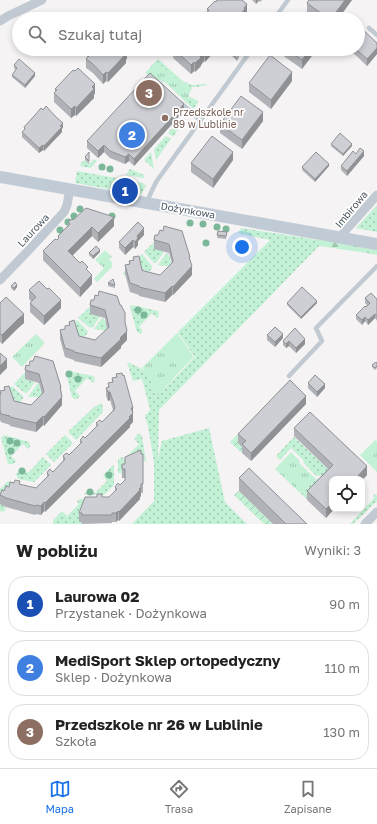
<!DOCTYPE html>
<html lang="pl">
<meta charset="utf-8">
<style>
body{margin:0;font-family:"Golos Text",sans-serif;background:#f6f6f6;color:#222}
.controls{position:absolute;right:12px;bottom:12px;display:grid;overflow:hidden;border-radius:8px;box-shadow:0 2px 6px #0003}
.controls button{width:36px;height:36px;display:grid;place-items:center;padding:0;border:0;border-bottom:1px solid #e0e0e0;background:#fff;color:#222;font:20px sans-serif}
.you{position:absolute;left:242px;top:247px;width:14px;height:14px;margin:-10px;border:3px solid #fff;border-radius:50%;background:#1a73e8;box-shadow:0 0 0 6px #1a73e833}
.badge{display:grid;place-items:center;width:26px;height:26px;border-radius:50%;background:#1a73e8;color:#fff;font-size:13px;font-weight:700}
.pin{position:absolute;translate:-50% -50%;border:2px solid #fff;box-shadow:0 1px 4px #0006}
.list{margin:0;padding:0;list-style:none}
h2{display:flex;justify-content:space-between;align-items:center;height:52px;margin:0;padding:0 16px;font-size:17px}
h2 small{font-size:13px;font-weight:400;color:#767676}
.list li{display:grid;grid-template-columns:26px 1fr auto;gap:12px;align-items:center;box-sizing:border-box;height:56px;margin:0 8px 8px;padding:0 8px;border:1px solid #e0e0e0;border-radius:16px}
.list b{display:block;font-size:15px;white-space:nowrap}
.list p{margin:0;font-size:13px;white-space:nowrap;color:#767676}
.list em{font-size:13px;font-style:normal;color:#767676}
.icon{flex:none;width:22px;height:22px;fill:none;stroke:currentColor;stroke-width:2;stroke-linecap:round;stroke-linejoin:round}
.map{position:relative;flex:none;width:377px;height:524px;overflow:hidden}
.search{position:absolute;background:#fff;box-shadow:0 2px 6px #0003;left:12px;right:12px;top:12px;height:44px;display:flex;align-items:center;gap:10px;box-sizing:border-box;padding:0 14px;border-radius:22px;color:#767676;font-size:15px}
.sheet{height:244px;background:#fff}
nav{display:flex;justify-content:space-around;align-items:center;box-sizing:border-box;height:56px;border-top:1px solid #e0e0e0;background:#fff;font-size:11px;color:#767676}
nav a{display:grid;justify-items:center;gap:2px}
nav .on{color:#1a73e8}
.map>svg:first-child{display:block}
</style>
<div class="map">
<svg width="377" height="524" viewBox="0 0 377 524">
<defs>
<pattern id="grass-dots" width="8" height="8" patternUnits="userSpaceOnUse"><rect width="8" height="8" fill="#c3f1d5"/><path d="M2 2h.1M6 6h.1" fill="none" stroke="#a0c6b0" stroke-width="1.8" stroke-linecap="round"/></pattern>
<pattern id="forest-firs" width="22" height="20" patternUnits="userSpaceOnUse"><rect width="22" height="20" fill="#c3f1d5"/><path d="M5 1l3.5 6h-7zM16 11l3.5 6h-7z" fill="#a0c6b0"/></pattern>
<pattern id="park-tufts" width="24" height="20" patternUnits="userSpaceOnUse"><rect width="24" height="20" fill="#c3f1d5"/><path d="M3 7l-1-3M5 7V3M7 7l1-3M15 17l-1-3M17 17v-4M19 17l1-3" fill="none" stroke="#a0c6b0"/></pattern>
<pattern id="garden-furrows" width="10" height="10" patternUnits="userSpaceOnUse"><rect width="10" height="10" fill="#c3f1d5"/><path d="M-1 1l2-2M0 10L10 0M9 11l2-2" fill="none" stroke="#a0c6b0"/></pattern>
</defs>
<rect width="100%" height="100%" fill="#f5f3f3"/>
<!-- grass -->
<path fill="url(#grass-dots)" d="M158,59L184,82L193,85L206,84L207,85L197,87H192V88L180,83L156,61Z
M159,80L166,82L187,99L188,96L198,101L197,104L193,109L166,83Z
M181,119L184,120L173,137L168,133Z
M166,136L171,139L156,160L154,149Z
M151,152L154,169L144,160Z
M94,159L97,161L91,168L80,166L81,163L85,160L89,164Z
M130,169L144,175V178L126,175Z
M77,171L116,178L114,190L75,183Z
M119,179L143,183L146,186L141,194L129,192V189L122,188L121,191L117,190Z
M377,205V232L356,228Z
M241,228L318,240L319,246L159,410L158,458L162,441L209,428L225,502L247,524H132L154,501V462L148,426L145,416L150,410L142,379L133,381L127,362L149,372L156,398L195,357L178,333L180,329L182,330L181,329L270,240L238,233Z
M163,233L164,252L156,263H154L144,252Z
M168,253L173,267L158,265L165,255Z
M142,254L152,266V268L144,279L130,273L124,275L123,273Z
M99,298L100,317L92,328L89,327L78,318Z
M132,305L158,311L159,316L157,318L152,313L139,327L143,331L141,334L137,332L130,307Z
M104,318L108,331L94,329L101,319Z
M77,320L87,330L88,332L79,345L65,338L60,339V338Z
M33,364L25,379L35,382L27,393H25L14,384Z
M67,371H69L93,376L95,379L93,383L87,378L75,391L80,396L77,399H74L72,397L66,373Z
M39,383L43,397H28L37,384Z
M12,386L23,396V398L15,410L0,397Z
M102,403L103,412L76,440L68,432L94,407Z
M138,434H140L142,436L146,461L141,462L125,473H118V460L122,457L124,459L139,444L134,439Z
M4,435L29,442L30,447L28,449L23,444L11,456L16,461L13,464H8L1,438Z
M65,435L73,443L54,462L46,454Z
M294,437L332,473L330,475L316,476L303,462L304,461L291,448L280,460L276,456Z
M43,457L51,465L34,482L18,479L16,474L22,468L28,473Z
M113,465L114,466V485L104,495L84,494L89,489L95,493L107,481L103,475Z
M328,478L307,499L301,494L316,479Z
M8,481L16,484L3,505V506L6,507L4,512L0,511V489Z
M374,494L377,495V501L353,524H350L374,498L373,496Z
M80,499H97L85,506L79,522H82V524H53V520L62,511L67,516L79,504L77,501Z"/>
<!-- forest -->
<path fill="url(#forest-firs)" d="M318,240H326L377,249V255L367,253L319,246Z"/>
<!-- park -->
<path fill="url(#park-tufts)" d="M156,61L180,83L192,88L187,99H184L166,82L159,80L155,77H150L145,73Z
M105,250L112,257L109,259L112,262V267L97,282L94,279L104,268L95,260Z
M36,334L45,343L22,367L12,357Z
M162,348L182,369L156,398L149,372L142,368Z
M375,440L377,442V472L360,455Z
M291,452L300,461L299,463L316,479L301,494L275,469Z"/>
<!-- garden -->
<path fill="url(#garden-furrows)" d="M285,385L290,389L238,443L246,450L242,453L230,442Z
M239,491L273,524H264L234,495Z"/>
<!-- pitch -->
<path fill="#c3f1d5" d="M177,333L194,357L182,369L162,348Z"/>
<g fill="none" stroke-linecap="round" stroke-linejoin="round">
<!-- lane -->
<path stroke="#c1cad2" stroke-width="4.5" d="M274,19L288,0
M369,28L377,35
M181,103L201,121
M148,203L149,197L156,182L252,49
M289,376L322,341L316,328L377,266"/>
<!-- street -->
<path stroke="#c1cad2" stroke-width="9" d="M0,21L8,16L42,0
M341,238L344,232L377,195
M0,280L27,252L64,212L67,205L70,189
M365,524L377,512"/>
<!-- secondary -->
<path stroke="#c1cbd6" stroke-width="12" d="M0,177L377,244"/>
</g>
<!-- trees -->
<g fill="#7bb799">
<circle cx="102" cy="167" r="3.5"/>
<circle cx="110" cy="169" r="3.5"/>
<circle cx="80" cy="209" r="3.5"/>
<circle cx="74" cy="216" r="3.5"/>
<circle cx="112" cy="216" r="3.5"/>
<circle cx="68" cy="222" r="3.5"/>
<circle cx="190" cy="223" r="3.5"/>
<circle cx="203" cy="224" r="3.5"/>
<circle cx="217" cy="227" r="3.5"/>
<circle cx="226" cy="229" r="3.5"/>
<circle cx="60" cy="230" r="3.5"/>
<circle cx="206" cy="243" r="3.5"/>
<circle cx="138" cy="310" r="3.5"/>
<circle cx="144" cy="315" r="3.5"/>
<circle cx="69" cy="374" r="3.5"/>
<circle cx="78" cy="379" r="3.5"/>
<circle cx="10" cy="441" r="3.5"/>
<circle cx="17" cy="443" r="3.5"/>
<circle cx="11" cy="451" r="3.5"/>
<circle cx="22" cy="471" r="3.5"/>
<circle cx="109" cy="475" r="3.5"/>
<circle cx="90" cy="492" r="3.5"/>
</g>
<!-- wall -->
<path fill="#b0b2b7" d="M252,0H262L260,2L259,1L256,4Z
M309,0H352L338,19H317L307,12V3Z
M216,2L247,13L245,15V18L244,19H206V14L207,12V9Z
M377,43V54L367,66L349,49H358Z
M173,49L213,50V53L205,62L204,61L201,65V66L195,72L194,71L191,74L173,58Z
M278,49H317L302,69L278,52Z
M87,54L127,58L126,60V63L108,82L106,81L103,84L93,73L86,68V59L87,57Z
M232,54L239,58L237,61L232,56Z
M14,65L35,76L25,88L12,77V75L16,70L14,68Z
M292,81L271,109L249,92V83Z
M55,89L95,93L94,95V98L76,116L75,115L71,118L54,102V93L55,92Z
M184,111L134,166L129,161L125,164L110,158L104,152L98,158L87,148V141Z
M263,121L242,149L220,133V124Z
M24,127H63L62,129V132L44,151L43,150L39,153L22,137V132L24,130Z
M331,144L352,146L343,156L331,146Z
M356,154L364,156L347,176L341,170V166Z
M85,157L89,161V164L85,160Z
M233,160L213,188L191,172V163Z
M329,166L315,182L302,170V167Z
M73,220L114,226L98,242L92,236L72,256L88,271L92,284L80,297L43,260V251L58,239V236L68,225V222Z
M218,231L227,234L226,239L217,238Z
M144,235L138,241V245L135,249L133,247L125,255L119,248V242Z
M155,235L190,260L192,275L173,295H172L165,302L139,296V295L130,292L125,274V265L129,264V261L133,260V257L144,271L160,275L172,263L169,253L154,249V240Z
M100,252L93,259L89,255V253Z
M108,283L115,285V288L108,286Z
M11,286L17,287L14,291L11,288Z
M47,289L61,308L44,325L30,312V303L31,301L29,299V290Z
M365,298L377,299V321L375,318L368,325L365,321L362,325L356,319V315L367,305L365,303Z
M91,300L125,325L127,340L121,346V348L101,367L74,361V360L65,357L60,339V330L65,329V326L69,325V322L79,336L95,340L107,329L105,318L90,314V305Z
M0,303L24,323L17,329L2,344L0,342Z
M287,303H317L301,319L287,305Z
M267,335L283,338L275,347L267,340Z
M283,341L305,344L296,353L289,346L286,348L283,345Z
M377,363V368L375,370L372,367V365Z
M26,365L61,387L62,405L44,426L43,425L36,432L10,426V425L1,422L0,420V391L4,390V387L14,401L31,405L42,394L39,383L25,379V370Z
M116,374L133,408V422L130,425V427L45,512L44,511L41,515L36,514L35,515L6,507L0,504V495L9,487L36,488L47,477V473L53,472L63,461V456L69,455L80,444V440L85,438L96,428V423L102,422L113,410L110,400L108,401L106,396V388L108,387V383L112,382V378L116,377Z
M308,383L325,388L317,397L308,388Z
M306,404L251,461L242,453V447L238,443V434Z
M294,428L367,475L362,480V479L326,518L307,500V491L328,469L294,436Z
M141,454H143V493H141V496L140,497V499L119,521L118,520L116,522H112V523L82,524V522H79V513L102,497H109L115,491V487L120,485L125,481V478H122V464H125Z
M239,478L307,524H273L239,491Z"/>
<!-- shaded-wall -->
<path fill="#909195" d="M256,0H259L256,4Z
M345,0H352L338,19H331Z
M247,4V13L245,15V18L244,19H237V18L244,8Z
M377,48V54L367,66V59Z
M209,49H214L213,50V53L205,62V53Z
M310,49H317L302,69V60Z
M127,50V58L126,60V63L108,82V73Z
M204,52V61L201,65V66L195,72V63Z
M194,62V71L191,74V65Z
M106,72V81L103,84V75Z
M292,72V81L271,109V100Z
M35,73V76L25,88V85Z
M95,84V93L94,95V98L76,116V108Z
M184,104V111L134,166V159Z
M75,106V115L71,118V109Z
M263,112V121L242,149V140Z
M63,123V127L62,129V132L44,151V146Z
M352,144V146L343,156V154Z
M43,145V150L39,153V148Z
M104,145V152L98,158V151Z
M364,151V156L347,176V171Z
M233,152V160L213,188V179Z
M129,154V161L125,164V157Z
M329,164V166L315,182V179Z
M114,217V226L98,242V233Z
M92,227V236L68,260V251Z
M144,228V235L138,241V245L135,249V242L137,236Z
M133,240V247L125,255V248Z
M100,250V252L93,259V256Z
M192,266V275L173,295V287Z
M92,275V284L80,297V288Z
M17,285V287L14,291V288Z
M172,286V295L165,302V293Z
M61,300V308L44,325V316Z
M317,301V303L301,319V317Z
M24,314V323L17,329V320Z
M375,314V318L368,325V320Z
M365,317V321L362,325V320Z
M17,320V329L2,344V335Z
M127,331V340L121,346V348L101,367V358Z
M283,334V338L275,347V342Z
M305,339V344L296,353V348Z
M289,341V346L286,348V344Z
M7,359V368L0,375V366Z
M325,384V388L317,397V392Z
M108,392H110V400L108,401Z
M306,396V404L251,461V453Z
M62,397V405L44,426V417Z
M131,408H133V422L130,425V427L45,512V503Z
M43,416V425L36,432V423Z
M367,466V475L362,480V479H355Z
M141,487V496L140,497V499L119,521V512Z
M44,502V511L41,515V506Z
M332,503V509H334L326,518V509Z
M118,511V520L116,522V513Z"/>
<!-- building -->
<path fill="#cdcfd5" stroke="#909195" d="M217,0H242L247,4L244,8L245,9L237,18L236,17L234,19H212L206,14L209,10L207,9L215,1L216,2Z
M309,0H345L331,19H329L307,3Z
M300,14L307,19H296Z
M358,25L377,43V48L367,59L356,49H358Z
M92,49H127V50L124,53L126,54L108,73L106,72L103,75L93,64L86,59L89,56L87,54Z
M174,49H209L205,53L204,52L200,57L201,58L195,63L194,62L191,65Z
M287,49H310L302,60Z
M233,52L239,56L237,58L232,54Z
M270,55L292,72L271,100L249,83Z
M19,59L35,73L25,85L12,75L17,68L14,65Z
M78,68L95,84L92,87L94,89L76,108L75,106L71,109L54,93L57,90L55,89L73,70L75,71Z
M150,73L184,104L134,159L129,154L125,157L110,151L104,145L98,151L87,141Z
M241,96L263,112L242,140L220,124Z
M46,106L56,117L63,123L60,126L62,127L44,146L43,145L39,148L22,132L25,129L24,127L35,115L41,108L43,110Z
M340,133L352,144L343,154L331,144Z
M212,136L233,152L213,179L191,163Z
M360,148L364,151L347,171L341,166L353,151L356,154Z
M89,152V161L85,157Z
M316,152L329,164L315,179L302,167Z
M86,208L114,217L98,233L92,227L68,251L80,263L82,261L88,267L86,269L92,275L80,288L43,251L55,239L57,240L59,238L58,236L70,224L68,222L72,219L73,220Z
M138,222L144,228L137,236L138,238L135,242L133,240L125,248L119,242Z
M164,226L182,231L190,257H189L192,266L173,287L172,286L165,293L139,287V286L130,283L125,265L130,264L129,261L134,260L133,257L139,256L142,270L144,271L160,275L173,262V261L169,244L154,240L155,235H158L160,230L163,231Z
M218,231L227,232L226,236L217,235Z
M96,246L100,250L93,256L89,253Z
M113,279L115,285L108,283Z
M39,281L47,289L49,288L61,300L44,316L30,303L36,297L29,290Z
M15,282L17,285L14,288L11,286Z
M302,287L317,301L301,317L287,303Z
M99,291L117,296L120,305H121L125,313V322L127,331L120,338L121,339L101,358L74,352V351L65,348L60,330L65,329V326L70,325L69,322L74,320L79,336L95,340L109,327L105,310L90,305L91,300H94L95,295L98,296Z
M371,293L377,299V316L375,314L368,320L365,317L362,320L356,315L365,306L366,307L370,303L365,298Z
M6,297L24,314L17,320L2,335L0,334V303Z
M275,327L283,334L275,342L267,335Z
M295,328L305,339L296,348L289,341L286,344L283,341Z
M0,353L7,359L0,366Z
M35,356L53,361L61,387H60L62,397L44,417L43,416L36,423L10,417V416L1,414L0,411V394H1L0,391L5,390L4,387L9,386L14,401L31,405L44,392L39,374L25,370L26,365L29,366L30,361H33Z
M376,362L377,363V366L375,368L372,365Z
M122,373L123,376L124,375L133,408H131L133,413L129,417L130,418L45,503L44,502L41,506L36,505L35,506L6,498L0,495L2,490L4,491L6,486L9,487L10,482L14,483L15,480L20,481L19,484L36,488L49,475L47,473L48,471L50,469L53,472L65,459L63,456L65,454L67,453L69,455L82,442L80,440L82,438L83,436L85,438L98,425L96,423L100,420L102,422L114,410L115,407L110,392H108L106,388L109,387L108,383L113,382L112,378L117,377L116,374Z
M315,375L325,384L317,392L308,383Z
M290,380L306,396L251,453L242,444L246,441L238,434Z
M310,412L367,466L355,479H332V503L326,509L307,491L333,465L294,428Z
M141,450V454H143V484H141V487L139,489L140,490L119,512L118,511L116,513H112V515H82V513H79L85,497H97V494H102V497H109L117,489L115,487L118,483L120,485L125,480V469H122V464H125V457Z
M249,468L307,524H286L239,478Z"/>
<!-- markers -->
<circle fill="#8d6e63" stroke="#fff" stroke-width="1.5" cx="165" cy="118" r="4"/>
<g text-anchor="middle" stroke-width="3.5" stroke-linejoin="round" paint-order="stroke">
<!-- education labels -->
<g font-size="10" fill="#785e54" stroke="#fff" text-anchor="start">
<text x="173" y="116">Przedszkole nr<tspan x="173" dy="12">89 w Lublinie</tspan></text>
</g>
<!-- street labels -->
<g font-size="10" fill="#4a5661" stroke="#fff">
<text transform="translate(351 209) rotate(-50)" y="4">Imbirowa</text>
<text transform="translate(188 210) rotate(10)" y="4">Dożynkowa</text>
<text transform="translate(33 230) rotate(-47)" y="4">Laurowa</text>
</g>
</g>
</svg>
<div class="controls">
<button><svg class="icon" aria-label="locate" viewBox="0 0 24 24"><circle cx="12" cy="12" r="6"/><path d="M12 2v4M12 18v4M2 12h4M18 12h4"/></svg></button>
</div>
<div class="you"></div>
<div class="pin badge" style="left:125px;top:191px;background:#1a4fb4">1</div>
<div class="pin badge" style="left:132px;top:135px;background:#3f7fe0">2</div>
<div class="pin badge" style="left:149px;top:93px;background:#8d6e63">3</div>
<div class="search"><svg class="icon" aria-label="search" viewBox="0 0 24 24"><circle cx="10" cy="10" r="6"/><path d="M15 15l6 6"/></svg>Szukaj tutaj</div>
</div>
<section class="sheet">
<h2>W pobliżu<small>Wyniki: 3</small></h2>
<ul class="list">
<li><span class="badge" style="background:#1a4fb4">1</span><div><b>Laurowa 02</b><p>Przystanek · Dożynkowa</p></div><em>90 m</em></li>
<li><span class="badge" style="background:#3f7fe0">2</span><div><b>MediSport Sklep ortopedyczny</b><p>Sklep · Dożynkowa</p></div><em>110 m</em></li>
<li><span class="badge" style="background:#8d6e63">3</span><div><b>Przedszkole nr 26 w Lublinie</b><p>Szkoła</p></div><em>130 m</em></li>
</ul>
</section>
<nav>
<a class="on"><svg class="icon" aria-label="map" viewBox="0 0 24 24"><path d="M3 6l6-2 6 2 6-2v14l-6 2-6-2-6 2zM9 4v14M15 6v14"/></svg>Mapa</a>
<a><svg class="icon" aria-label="directions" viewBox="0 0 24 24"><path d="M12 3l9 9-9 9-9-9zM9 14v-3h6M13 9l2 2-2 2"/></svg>Trasa</a>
<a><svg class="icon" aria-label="saved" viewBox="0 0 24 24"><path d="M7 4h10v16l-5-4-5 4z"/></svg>Zapisane</a>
</nav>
